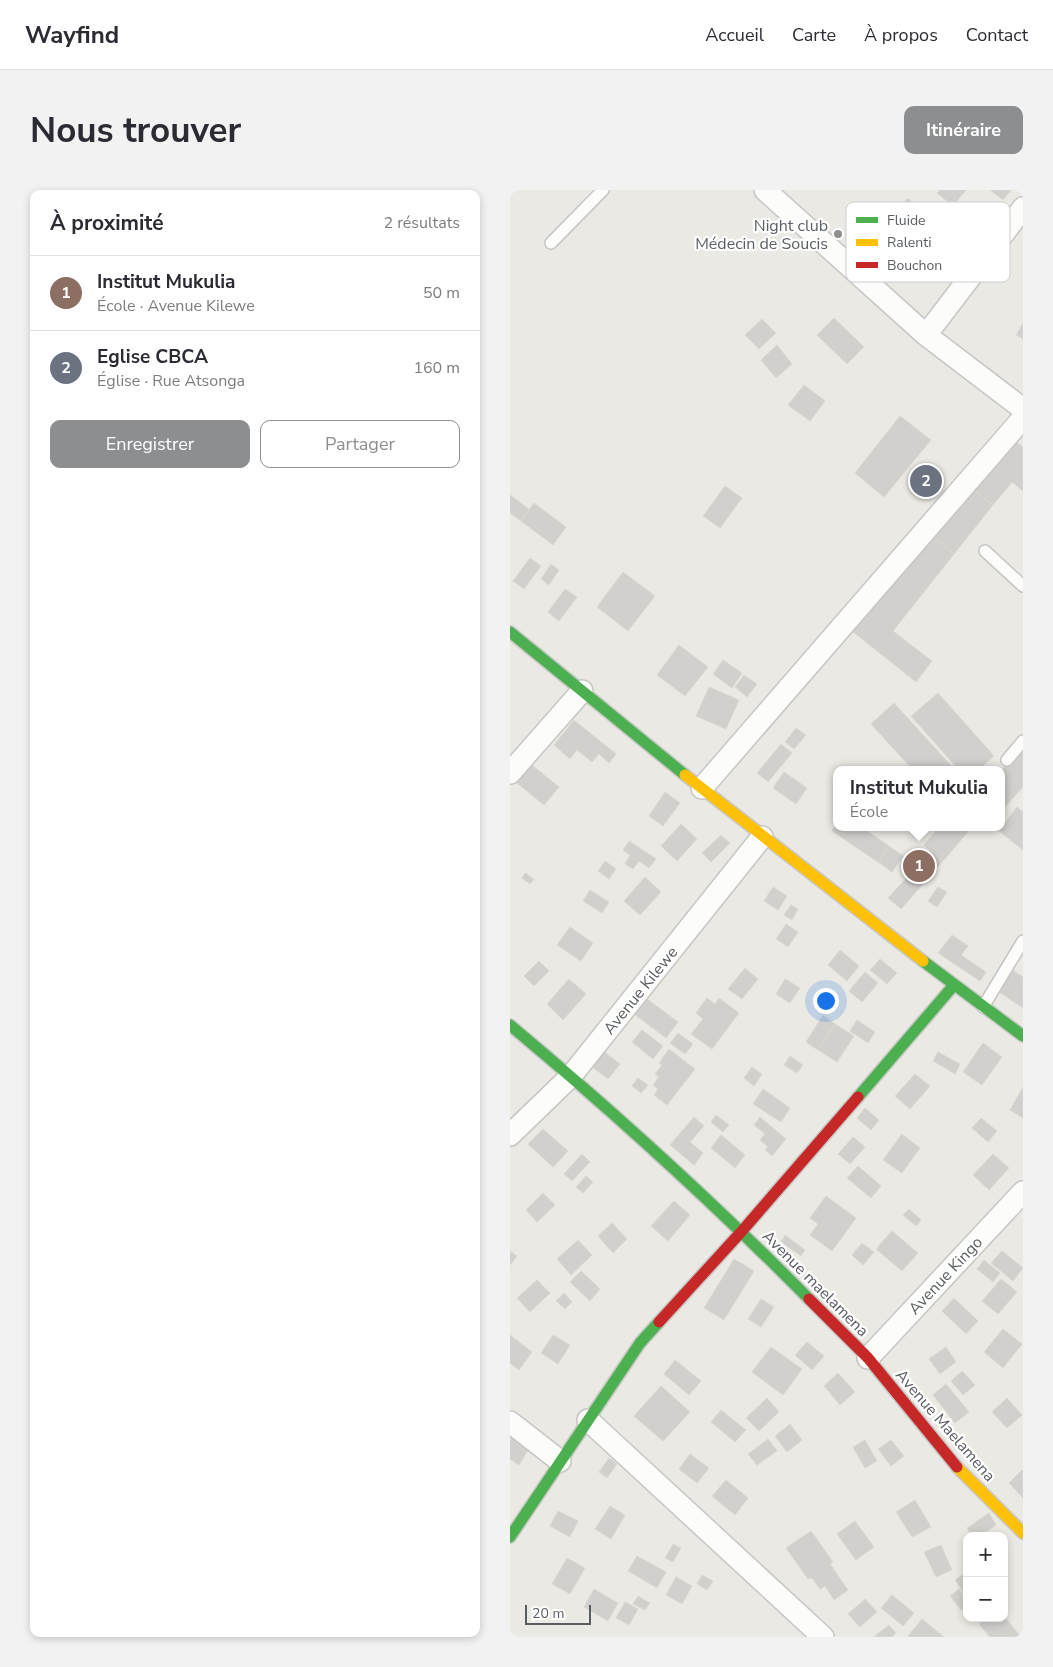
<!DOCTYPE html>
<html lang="fr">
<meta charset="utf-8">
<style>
body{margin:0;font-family:"Nunito Sans",sans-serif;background:#f2f2f3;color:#2b2b33}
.controls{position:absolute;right:15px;bottom:15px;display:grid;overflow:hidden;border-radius:10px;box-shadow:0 2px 8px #0003}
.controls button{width:45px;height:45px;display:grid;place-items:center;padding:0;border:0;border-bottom:1px solid #e1e1e2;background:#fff;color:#2b2b33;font:25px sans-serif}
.scale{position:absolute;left:15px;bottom:12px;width:66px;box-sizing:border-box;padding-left:5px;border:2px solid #595d62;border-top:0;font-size:14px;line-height:18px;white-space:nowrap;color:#595d62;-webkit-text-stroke:4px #fff;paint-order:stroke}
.you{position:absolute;left:315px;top:810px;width:18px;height:18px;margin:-12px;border:4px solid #fff;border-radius:50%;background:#1a73e8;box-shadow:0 0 0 8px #1a73e833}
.badge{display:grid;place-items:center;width:32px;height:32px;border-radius:50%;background:#8c8e90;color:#fff;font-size:16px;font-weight:700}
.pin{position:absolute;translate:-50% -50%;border:2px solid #fff;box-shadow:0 1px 5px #0006}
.popup{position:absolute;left:323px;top:576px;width:172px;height:65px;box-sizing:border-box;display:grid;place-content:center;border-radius:10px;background:#fff;filter:drop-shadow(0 1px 4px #0005);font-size:16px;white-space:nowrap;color:#7c7c81}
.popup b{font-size:19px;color:#2b2b33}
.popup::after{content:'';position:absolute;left:50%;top:100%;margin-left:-10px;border:10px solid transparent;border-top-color:#fff}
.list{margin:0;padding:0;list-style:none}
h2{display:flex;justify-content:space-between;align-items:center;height:65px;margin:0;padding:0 20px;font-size:21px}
h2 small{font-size:16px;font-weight:400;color:#7c7c81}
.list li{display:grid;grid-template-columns:32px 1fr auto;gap:15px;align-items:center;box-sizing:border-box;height:75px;padding:0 20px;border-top:1px solid #e1e1e2}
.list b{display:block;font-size:19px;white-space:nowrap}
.list p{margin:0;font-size:16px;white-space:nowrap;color:#7c7c81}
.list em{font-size:16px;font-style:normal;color:#7c7c81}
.actions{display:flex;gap:10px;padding:15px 20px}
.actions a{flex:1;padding:11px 0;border:1px solid #8c8e90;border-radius:10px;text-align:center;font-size:18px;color:#8c8e90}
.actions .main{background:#8c8e90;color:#fff}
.map{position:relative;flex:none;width:513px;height:1447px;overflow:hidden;border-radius:10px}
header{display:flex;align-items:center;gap:30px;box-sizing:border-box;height:70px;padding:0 25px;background:#fff;border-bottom:1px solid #e1e1e2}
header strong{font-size:24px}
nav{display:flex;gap:28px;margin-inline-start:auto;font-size:18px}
.intro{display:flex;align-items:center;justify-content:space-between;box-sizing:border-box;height:120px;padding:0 30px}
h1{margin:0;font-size:35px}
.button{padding:12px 22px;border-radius:10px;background:#8c8e90;color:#fff;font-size:18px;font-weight:700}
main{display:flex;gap:30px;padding:0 30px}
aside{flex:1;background:#fff;border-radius:10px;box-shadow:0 2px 8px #0003}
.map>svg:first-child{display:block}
</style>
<header>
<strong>Wayfind</strong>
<nav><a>Accueil</a><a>Carte</a><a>À propos</a><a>Contact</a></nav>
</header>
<div class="intro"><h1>Nous trouver</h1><a class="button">Itinéraire</a></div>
<main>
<aside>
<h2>À proximité<small>2 résultats</small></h2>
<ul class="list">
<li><span class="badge" style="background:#8d6e63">1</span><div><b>Institut Mukulia</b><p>École · Avenue Kilewe</p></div><em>50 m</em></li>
<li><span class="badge" style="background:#6b7280">2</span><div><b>Eglise CBCA</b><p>Église · Rue Atsonga</p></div><em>160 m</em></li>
</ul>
<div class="actions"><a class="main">Enregistrer</a><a>Partager</a></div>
</aside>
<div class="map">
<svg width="513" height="1447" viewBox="0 0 513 1447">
<rect width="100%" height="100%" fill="#eae9e4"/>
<!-- building -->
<path fill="#d1d0cd" stroke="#dad8d3" d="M430,0H456L443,16L427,3Z
M480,0H501L493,10Z
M398,8L414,23L397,42L406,51L393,66L367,43Z
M433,14L456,35L443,49L420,29Z
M324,128L354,157L337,174L307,145Z
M252,129L266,143L249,159L235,145Z
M513,133V149L506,145Z
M267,155L282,174L266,188L251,170Z
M294,195L315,211L300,231L278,215Z
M390,226L421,250L374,307L345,283Z
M499,246L513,257V301L502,292L483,315L459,296Z
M215,296L232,308L210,338L193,326Z
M459,296L483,315L444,364L420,344Z
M0,305L19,319L11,331L0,323Z
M24,313L56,337L43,355L11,331Z
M420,344L444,364L383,441L422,471L406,492L342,441Z
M20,368L31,376L14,399L3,391Z
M41,374L49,380L39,395L31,389Z
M113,382L145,406L118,441L87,417Z
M55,399L67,407L49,431L38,422Z
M169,455L198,477L175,506L147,485Z
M213,470L232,483L222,498L203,484Z
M234,485L247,494L237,507L225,497Z
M199,497L229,510L216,539L186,526Z
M428,503L484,566L468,580H449L401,526Z
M384,513L445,580H403L361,534Z
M64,530L106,564L99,573L89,564L82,572L67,560L60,569L44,555Z
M286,538L296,545L284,559L275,552Z
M271,554L282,563L258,592L247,583Z
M513,556V597L492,620V580Z
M22,575L49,597L34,615L7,593Z
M274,582L297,598L286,614L263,598Z
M155,602L170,613L153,636L139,626Z
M507,617L513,622V660L489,641Z
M171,634L187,649L167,671L151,656Z
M326,634V637H351L379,656L368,672L322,641Z
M429,637H453L458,642L433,671L414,655Z
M211,645L220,653L201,672L192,663Z
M119,651L146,669L139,678L129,671L123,679L115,674L120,665L113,660Z
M379,656L393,666L382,682L368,672Z
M420,660L433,671L412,695L400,684Z
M95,671L106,679L99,689L88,681Z
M15,683L24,689L20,694L12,688Z
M400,684L412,695L391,719L378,708Z
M135,687L151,702L130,725L114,711Z
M263,697L277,706L268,720L254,711Z
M428,697L437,702L427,717L418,711Z
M80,700L99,712L92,723L73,711Z
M281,715L288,719L282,730L274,725Z
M276,734L288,742L278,757L266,749Z
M60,737L83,753L71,771L47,755Z
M442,745L458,756L451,765L476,782L470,791L428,763Z
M330,760L349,776L337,791L318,775Z
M370,769L387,783L377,794L360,780Z
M29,771L39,781L24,796L14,786Z
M498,777L513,787V818L483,798Z
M235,778L248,789L232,809L218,799Z
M355,782L368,793L352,812L339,801Z
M59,789L76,804L53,830L37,814Z
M275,789L290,798L280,813L266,804Z
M132,805L168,832L156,848L120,821Z
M197,808L205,814L209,808L229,823L202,859L181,844L193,829L186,823Z
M313,825L325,834L308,860L296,852Z
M347,830L365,842L358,853L340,841Z
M325,834L344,846L327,872L308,860Z
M132,840L153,856L143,869L122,852Z
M168,843L183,854L175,864L160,853Z
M473,853L492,867L472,895L453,882Z
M159,859L185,879L157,915L144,905L148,899L143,895L149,887L145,884L152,875L149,873Z
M93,861L110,874L98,889L81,876Z
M428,862L450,874L445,884L423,871Z
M280,866L293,875L287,883L274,875Z
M242,877L252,884L244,896L234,888Z
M405,884L420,896L400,919L385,906Z
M128,888L138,895L131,903L122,896Z
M513,897V928L500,920Z
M253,899L280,918L271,932L243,914Z
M355,918L369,930L361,940L347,928Z
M206,925L219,935L213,942L201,932Z
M184,927L194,936L180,952L193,963L184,975L160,955Z
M250,927L276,949L262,966L255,960L258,957L250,950L255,944L244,935Z
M471,928L487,941L478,952L462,938Z
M33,939L58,961L43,977L18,954Z
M392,944L410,958L392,983L373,970Z
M211,945L235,965L225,978L201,958Z
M343,947L355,957L340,974L328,964Z
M72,964L80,972L62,991L54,984Z
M483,964L499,978L479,1000L463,985Z
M348,976L371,996L361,1008L337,988Z
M76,986L83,992L73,1003L66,997Z
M33,1003L45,1015L27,1032L16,1020Z
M316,1006L346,1028L322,1061L300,1045L308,1034L300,1028Z
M164,1011L180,1025L158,1051L141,1036Z
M399,1019L411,1030L406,1036L393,1025Z
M102,1033L117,1049L103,1063L88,1046Z
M382,1041L408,1063L392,1081L366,1059Z
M275,1045L295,1060L291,1066L271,1052Z
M68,1050L82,1065L61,1085L47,1069Z
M352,1053L364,1062L353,1075L342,1065Z
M0,1061L7,1066L0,1075Z
M492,1061L513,1078L503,1091L481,1073Z
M224,1069L244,1081L214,1130L194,1118Z
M474,1070L490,1083L483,1092L467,1079Z
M71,1081L90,1099L80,1111L60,1092Z
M491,1089L507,1102L488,1124L472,1111Z
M27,1090L40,1103L20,1122L7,1108Z
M54,1103L62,1112L55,1119L46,1111Z
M444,1108L468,1131L456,1144L432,1121Z
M251,1109L264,1117L251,1137L238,1129Z
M493,1139L512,1154L493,1178L474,1162Z
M0,1145L22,1162L9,1180L0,1173Z
M43,1145L60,1155L48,1174L31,1163Z
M297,1152L314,1166L302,1180L285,1165Z
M261,1157L292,1179L273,1205L242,1182Z
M436,1157L446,1172L430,1184L419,1169Z
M165,1170L191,1191L179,1205L154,1184Z
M452,1181L465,1195L453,1205L441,1191Z
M328,1183L345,1202L330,1215L314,1196Z
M436,1194L459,1222L445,1233L423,1205Z
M151,1196L180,1222L153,1251L124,1226Z
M257,1208L269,1222L249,1241L236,1228Z
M497,1208L512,1225L497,1238L482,1222Z
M211,1220L236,1240L225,1252L201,1232Z
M280,1234L292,1250L277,1262L265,1246Z
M0,1237L23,1252L9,1275L0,1269Z
M258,1249L267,1261L247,1275L238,1264Z
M355,1250L367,1271L355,1278L343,1257Z
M381,1250L394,1266L381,1276L368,1259Z
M180,1264L199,1278L187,1293L169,1279Z
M99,1268L107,1274L97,1288L89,1282Z
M512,1280L513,1281V1308L499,1293Z
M216,1290L238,1308L225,1325L202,1306Z
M405,1310L421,1337L402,1347L386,1322Z
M100,1316L115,1325L101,1349L85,1339Z
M48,1321L68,1331L60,1347L40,1336Z
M479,1323L486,1335L470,1346H462L457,1338Z
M345,1331L364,1357L346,1370L327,1344Z
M301,1341L323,1372L320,1374L338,1400L324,1410L315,1396L310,1399L302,1388L298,1389L276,1358Z
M163,1354L171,1358L163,1372L155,1368Z
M431,1355L442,1380L426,1387L414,1362Z
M127,1366L156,1382L147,1398L118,1381Z
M57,1368L75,1378L60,1404L42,1394Z
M455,1383L457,1385V1407L445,1390Z
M192,1385L203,1391L197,1400L187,1394Z
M166,1387L182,1396L172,1414L156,1405Z
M84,1399L108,1413L98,1431L74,1417Z
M449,1399L457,1409V1416L451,1420L440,1406Z
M382,1405L404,1423L393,1436L371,1418Z
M128,1406L140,1413L135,1420L123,1414Z
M355,1409L367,1422L350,1437L338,1424Z
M115,1412L128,1419L119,1435L106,1428Z
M494,1426L511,1447H480L469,1434L476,1428H494Z
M412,1429L434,1447H400L398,1446Z
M379,1435L386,1443L382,1447H364Z"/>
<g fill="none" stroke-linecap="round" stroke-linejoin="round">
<defs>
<path id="lane" d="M41,53L93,0
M475,361L513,396
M497,570L513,551
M473,817L513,751"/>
<path id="street" d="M255,0L416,145L513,219
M416,145L513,18
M0,583L72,501
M192,598L513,228
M0,945L61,886L252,647
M358,1168L513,1002
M78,1230L313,1447
M0,1232L50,1271"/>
<path id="fast" d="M0,442L175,585
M413,771L513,846
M0,835C104,922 204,1013 299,1109
M348,907L444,795
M0,1347L130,1153L149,1132"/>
<path id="slow" d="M175,585L413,771
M447,1277L513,1343"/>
<path id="jam" d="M299,1109L358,1168L447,1277
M149,1132L232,1041L348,907"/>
</defs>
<!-- lane casing -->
<use href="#lane" stroke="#c6c6c4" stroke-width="14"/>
<!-- street casing -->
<use href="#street" stroke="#c6c6c4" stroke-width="24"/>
<!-- fast casing -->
<use href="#fast" stroke="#c6c7c6" stroke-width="14"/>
<!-- slow casing -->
<use href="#slow" stroke="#c6c7c6" stroke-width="14"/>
<!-- jam casing -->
<use href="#jam" stroke="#c6c7c6" stroke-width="14"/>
<!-- lane -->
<use href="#lane" stroke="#fcfcfb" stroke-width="11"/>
<!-- street -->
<use href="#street" stroke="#fcfcfb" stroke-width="21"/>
<!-- fast -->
<use href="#fast" stroke="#4caf50" stroke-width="11"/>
<!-- slow -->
<use href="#slow" stroke="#ffc107" stroke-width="11"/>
<!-- jam -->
<use href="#jam" stroke="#c62828" stroke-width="11"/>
</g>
<!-- markers -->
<circle fill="#8c8e90" stroke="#fff" stroke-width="2" cx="328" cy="44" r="5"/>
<g text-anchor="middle" stroke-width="4.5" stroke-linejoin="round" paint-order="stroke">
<!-- poi labels -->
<g font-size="16" fill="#595d62" stroke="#fff" text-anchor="end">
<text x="318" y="41">Night club<tspan x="318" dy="18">Médecin de Soucis</tspan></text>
</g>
<!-- street labels -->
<g font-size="16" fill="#595d62" stroke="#fff">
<text transform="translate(130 800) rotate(-51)" y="6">Avenue Kilewe</text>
<text transform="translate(435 1085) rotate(-47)" y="6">Avenue Kingo</text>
<text transform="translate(306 1093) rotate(45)" y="6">Avenue maelamena</text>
<text transform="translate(436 1235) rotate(49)" y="6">Avenue Maelamena</text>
</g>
</g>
<!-- legend -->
<rect x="336" y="12" width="164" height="80" rx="8" fill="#fff" stroke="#cdced0" stroke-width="1"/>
<rect x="346" y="27" width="22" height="6" fill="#4caf50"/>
<rect x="346" y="49" width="22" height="7" fill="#ffc107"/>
<rect x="346" y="72" width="22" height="6" fill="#c62828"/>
<g font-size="14" fill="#595d62">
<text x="377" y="35">Fluide</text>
<text x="377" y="57">Ralenti</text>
<text x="377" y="80">Bouchon</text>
</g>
</svg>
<div class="controls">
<button>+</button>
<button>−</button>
</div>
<div class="scale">20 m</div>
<div class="you"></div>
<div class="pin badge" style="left:409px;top:676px;background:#8d6e63">1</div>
<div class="popup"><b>Institut Mukulia</b>École</div>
<div class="pin badge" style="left:416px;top:291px;background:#6b7280">2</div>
</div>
</main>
